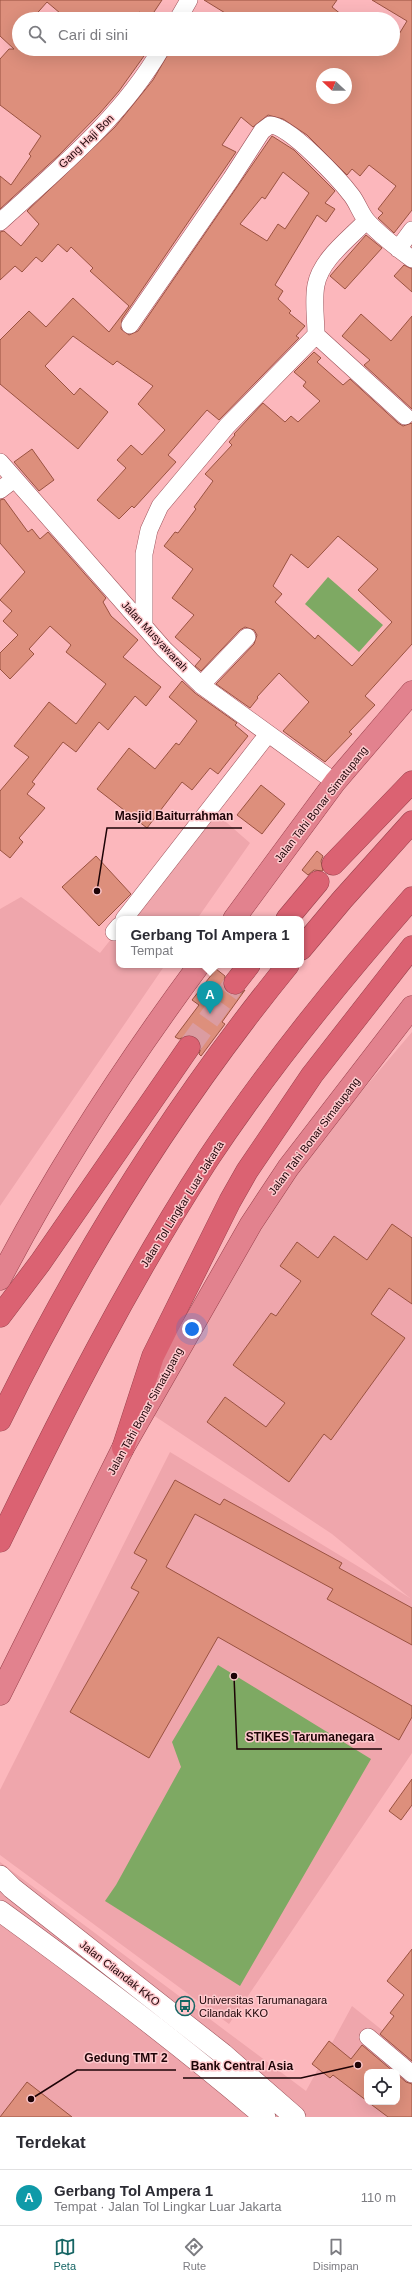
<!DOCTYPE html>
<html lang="id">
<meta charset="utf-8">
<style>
body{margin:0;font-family:Arial,sans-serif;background:#f7f7f7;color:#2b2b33}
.controls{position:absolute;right:12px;bottom:12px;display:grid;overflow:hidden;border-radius:8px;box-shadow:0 4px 16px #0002}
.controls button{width:36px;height:36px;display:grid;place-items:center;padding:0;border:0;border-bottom:1px solid #e1e1e2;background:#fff;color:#2b2b33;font:20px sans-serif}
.compass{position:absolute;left:316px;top:68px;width:36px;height:36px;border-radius:50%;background:#fff;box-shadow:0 4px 16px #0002;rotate:292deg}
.you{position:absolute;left:192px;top:1329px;width:14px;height:14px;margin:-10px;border:3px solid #fff;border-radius:50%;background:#1a73e8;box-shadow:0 0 0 6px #1a73e833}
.badge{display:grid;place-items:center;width:26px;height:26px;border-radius:50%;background:#166564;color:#fff;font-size:13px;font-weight:700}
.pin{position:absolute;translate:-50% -33px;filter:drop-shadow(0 1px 2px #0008)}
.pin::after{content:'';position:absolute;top:21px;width:14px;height:12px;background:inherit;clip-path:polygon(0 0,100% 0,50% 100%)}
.popup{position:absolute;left:116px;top:916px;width:188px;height:52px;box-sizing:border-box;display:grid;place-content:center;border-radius:8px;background:#fff;filter:drop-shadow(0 1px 3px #0005);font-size:13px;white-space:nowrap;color:#7c7c81}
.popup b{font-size:15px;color:#2b2b33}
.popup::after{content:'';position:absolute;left:50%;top:100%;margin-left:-8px;border:8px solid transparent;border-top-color:#fff}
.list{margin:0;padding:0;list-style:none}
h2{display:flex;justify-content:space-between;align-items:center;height:52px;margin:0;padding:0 16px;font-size:17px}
h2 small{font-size:13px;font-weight:400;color:#7c7c81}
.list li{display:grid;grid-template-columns:26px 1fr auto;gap:12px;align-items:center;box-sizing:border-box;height:56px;padding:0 16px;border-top:1px solid #e1e1e2}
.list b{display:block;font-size:15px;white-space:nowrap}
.list p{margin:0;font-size:13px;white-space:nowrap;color:#7c7c81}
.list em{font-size:13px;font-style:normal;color:#7c7c81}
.icon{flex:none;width:22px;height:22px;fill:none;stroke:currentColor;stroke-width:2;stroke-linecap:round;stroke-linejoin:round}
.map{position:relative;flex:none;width:412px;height:2117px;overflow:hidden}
.search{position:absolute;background:#fff;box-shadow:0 4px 16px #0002;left:12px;right:12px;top:12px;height:44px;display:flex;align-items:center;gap:10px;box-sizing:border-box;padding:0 14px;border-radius:22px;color:#7c7c81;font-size:15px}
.sheet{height:108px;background:#fff}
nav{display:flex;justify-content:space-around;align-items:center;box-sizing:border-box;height:56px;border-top:1px solid #e1e1e2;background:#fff;font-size:11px;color:#7c7c81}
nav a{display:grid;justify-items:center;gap:2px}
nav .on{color:#166564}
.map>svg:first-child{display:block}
</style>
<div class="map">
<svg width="412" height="2117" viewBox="0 0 412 2117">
<rect width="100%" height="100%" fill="#fcb7bc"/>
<!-- built -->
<path fill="#efa6ac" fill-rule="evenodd" d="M211,809L250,843L197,919H126Z
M21,897L100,953L119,929V965H165L0,1206V909Z
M412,1032V1753L229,2024L0,1855V1790L170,1452L410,1598L332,1534L150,1413L227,1250Z
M0,1862L306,2091L352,2006L412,2054V2117H0ZM367,2072H397V2102H367Z"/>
<!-- green -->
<path fill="#7ea963" d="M328,577L383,625L359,652L305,604Z
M218,1665L371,1759L240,1986L105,1901L116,1885L181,1767L172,1742Z"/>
<!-- building -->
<path fill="#dd8f7c" stroke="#9a5241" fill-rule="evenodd" d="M0,0H162L150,18L139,12L134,19H67L47,2L32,19H19V49H149L119,91L100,113L59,155L0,209V176L11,185L31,156L29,154L41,136L0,105V59L9,49H14L0,36Z
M204,0H337L332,7L347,19H235Z
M372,0H412V210L394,233L378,218L383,213L378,209L396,186L369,165L360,176L352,169L347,175L307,135L283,119L268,115L253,127L241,117L222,145L236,152L122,319L121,329L129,335L138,331L272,136L294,150L335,191L325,203L335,209L326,222L317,215L275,285L283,291L278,299L291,311L289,313L305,326L296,336L299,338L219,420L207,410L168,455L176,462L134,508L132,506L119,519L97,500L126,468L117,460L131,445L142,455L165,430L138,404L153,386L117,361L113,365L73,336L45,366L74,395L80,388L108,412L78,449L0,384V340L29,311L46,327L73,298L109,332L129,306L90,271L93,268L71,247L67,252L58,244L42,262L36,257L22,272L15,266L0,280V232L4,231L21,246L39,224L27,211L115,127L153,80L171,49H385L388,51L393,49V44L407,21ZM322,74H346V98H322ZM283,172L309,193L285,229L278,224L267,241L240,224L262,197L265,199Z
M366,235L382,248L345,289L330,276Z
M404,265L412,269V292L394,276Z
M361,314L391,341L412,316V409L364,365L370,360L342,336Z
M314,352L321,358L317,362L343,385L350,379L398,423L403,426L412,423V644L365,696L375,705L349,732L352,734L325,762L283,731L309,702L279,673L257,697L258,698L250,708L216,684L254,644L257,635L254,630L245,627L240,630L201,671L195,666L201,659L175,637L194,615L172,598L193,569L164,546L175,532L178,533L196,509L194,507L213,481L205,474L232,445L229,442L235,435L234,434L263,403L285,422L291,416L298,422L320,401L303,386L306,382L294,372ZM338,536L378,569L358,590L392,622L352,666L318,635L315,639L275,602L282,594L273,586L291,554L308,568Z
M32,449L54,480L39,491L14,462Z
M4,499L28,532L32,529L40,539L48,532L106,598L103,602L111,616L138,640L123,657L161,687L146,706L135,696L108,730L99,722L76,752L63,742L32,782L35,784L27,794L45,808L19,838L23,842L10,858L0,850V791L29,757L14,746L49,702L76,724L106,684L66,652L71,645L50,626L29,649L34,654L10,679L0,669V653L18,635L3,621L12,611L0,600L25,572L0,543V500Z
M182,681L195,693L237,723L235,725L248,736L218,774L210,768L192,790L182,782L147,828L97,789L129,748L155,769L176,743L179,745L197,721L169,697Z
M261,785L285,804L262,834L237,815Z
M317,851L323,856L321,861L323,871L314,870L308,875L302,870Z
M96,856L131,894L99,926L62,887Z
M216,969L225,976L223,987L228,993L239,995L245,990L222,1022L225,1024L201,1056L199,1054L201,1048L200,1042L196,1037L190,1035L179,1039L175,1037L199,1005L192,1000Z
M392,1224L412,1238V1304L389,1288L371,1314L405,1338L331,1440L324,1434L289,1482L207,1422L225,1397L266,1427L285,1403L233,1365L271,1313L276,1316L301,1281L280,1266L297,1242L318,1258L334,1236L367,1260Z
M175,1480L220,1505L224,1499L342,1563L339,1568L412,1608V1645L327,1599L333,1589L195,1514L166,1567L412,1706V1717L399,1740L218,1637L149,1758L70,1712L139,1592L131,1588L147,1560L134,1553Z
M412,1779V1805L401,1820L389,1811Z
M412,1949V2061L380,2034L394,2016L390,2013L404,1995L387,1981Z
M329,2041L351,2059L362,2045L394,2072H367V2101L333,2075L330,2078L312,2064Z
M397,2074L406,2082L412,2084V2117H388L368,2102H397Z
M27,2082L72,2117H0Z"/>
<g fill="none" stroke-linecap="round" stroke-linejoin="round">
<!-- motorway-tunnel -->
<path stroke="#db9ca1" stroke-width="22" stroke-dasharray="22 11" stroke-linecap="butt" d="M189,1047L235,983"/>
<defs>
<path id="minor" d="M178,19L189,0
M0,222C58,169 121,118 161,49
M398,249L412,230
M130,325L231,179L262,131L270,125C288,124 340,180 352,196C358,204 361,215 368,222C381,236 397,248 412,259
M316,335L405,416
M0,462L164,649L201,685L335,782
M0,490L13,480
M144,625V554L149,530L160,506L227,426L316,335C316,319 313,301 316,285C321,259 349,239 366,221
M201,685L247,637
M124,919L268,734
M114,932L119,926
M368,2037L412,2074"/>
<path id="tertiary" d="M0,1876L12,1888L223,2054L295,2117
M0,1911C91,1977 180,2044 265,2117"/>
<path id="trunk" d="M234,919L335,782L412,692
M0,1279C57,1169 125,1065 199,965
M0,1694L123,1448L251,1224L288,1168L412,1007"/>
<path id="motorway" d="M333,864L412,782
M287,919L318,882
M301,949L342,900L412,822
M235,983L249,965
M0,1316L40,1263L189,1047
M0,1420C79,1258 174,1105 288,965
M123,1448L153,1356L230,1201L247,1171L312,1075L412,947
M0,1541C63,1411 129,1281 208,1159C269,1067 339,981 412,898"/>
</defs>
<!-- minor casing -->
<use href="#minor" stroke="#9d525a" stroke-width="18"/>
<!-- tertiary casing -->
<use href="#tertiary" stroke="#9d525a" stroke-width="22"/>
<!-- trunk casing -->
<use href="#trunk" stroke="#98414c" stroke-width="23"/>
<!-- motorway casing -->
<use href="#motorway" stroke="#98414c" stroke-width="23"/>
<!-- minor -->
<use href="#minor" stroke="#fff" stroke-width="17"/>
<!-- tertiary -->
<use href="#tertiary" stroke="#fff" stroke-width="21"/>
<!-- trunk -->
<use href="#trunk" stroke="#e2828e" stroke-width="22"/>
<!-- motorway -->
<use href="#motorway" stroke="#db6272" stroke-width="22"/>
</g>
<!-- icons -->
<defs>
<symbol id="bus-ring" viewBox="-11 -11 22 22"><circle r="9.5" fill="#fec9cd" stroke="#166564" stroke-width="1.5"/><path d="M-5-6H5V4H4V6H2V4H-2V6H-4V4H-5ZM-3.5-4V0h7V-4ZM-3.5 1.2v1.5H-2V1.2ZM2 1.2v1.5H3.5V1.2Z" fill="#166564"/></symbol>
</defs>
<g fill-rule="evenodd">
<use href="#bus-ring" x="174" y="1995" width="22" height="22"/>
</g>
<g text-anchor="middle" stroke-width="3" stroke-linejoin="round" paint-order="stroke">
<!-- street labels -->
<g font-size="11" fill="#1d0306" stroke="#fec9cd">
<text transform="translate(86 141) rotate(-44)" y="4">Gang Haji Bon</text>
<text transform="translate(155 636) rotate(47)" y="4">Jalan Musyawarah</text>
<text transform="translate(321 804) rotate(-52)" y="4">Jalan Tahi Bonar Simatupang</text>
<text transform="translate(314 1136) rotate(-53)" y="4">Jalan Tahi Bonar Simatupang</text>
<text transform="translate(182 1204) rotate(-58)" y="4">Jalan Tol Lingkar Luar Jakarta</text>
<text transform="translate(145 1411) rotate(-61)" y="4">Jalan Tahi Bonar Simatupang</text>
<text transform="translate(120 1973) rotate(38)" y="4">Jalan Cilandak KKO</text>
</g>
<!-- poi labels -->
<g font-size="11" fill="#1d0306" stroke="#fec9cd" text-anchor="start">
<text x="199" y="2004">Universitas Tarumanagara<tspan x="199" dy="13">Cilandak KKO</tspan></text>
</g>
</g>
<!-- callouts -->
<path fill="none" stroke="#1d0306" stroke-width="1.5" d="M97 891L107 828H242M234 1676L237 1749H382M31 2099L77 2070H176M358 2065L301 2078H183"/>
<g fill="#1d0306" stroke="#fec9cd" stroke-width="1.5">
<circle cx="97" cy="891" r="4"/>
<circle cx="234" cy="1676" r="4"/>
<circle cx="31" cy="2099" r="4"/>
<circle cx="358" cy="2065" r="4"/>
</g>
<g font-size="12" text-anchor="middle" font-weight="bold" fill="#1d0306" stroke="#fec9cd" stroke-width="3" stroke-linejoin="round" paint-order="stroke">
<text x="174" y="820">Masjid Baiturrahman</text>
<text x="310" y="1741">STIKES Tarumanegara</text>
<text x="126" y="2062">Gedung TMT 2</text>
<text x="242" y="2070">Bank Central Asia</text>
</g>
</svg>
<div class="controls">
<button><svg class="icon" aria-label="locate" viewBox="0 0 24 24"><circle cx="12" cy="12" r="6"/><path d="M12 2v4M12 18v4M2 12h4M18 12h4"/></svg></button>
</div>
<svg class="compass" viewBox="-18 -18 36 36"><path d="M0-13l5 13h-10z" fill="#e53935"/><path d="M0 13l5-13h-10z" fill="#7c7c81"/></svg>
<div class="you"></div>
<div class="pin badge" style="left:210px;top:1014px;background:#0f9aa8">A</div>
<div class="popup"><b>Gerbang Tol Ampera 1</b>Tempat</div>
<div class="search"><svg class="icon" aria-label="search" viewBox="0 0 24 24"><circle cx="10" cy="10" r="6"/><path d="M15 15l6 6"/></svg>Cari di sini</div>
</div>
<section class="sheet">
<h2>Terdekat<small></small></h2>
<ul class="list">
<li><span class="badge" style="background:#0f9aa8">A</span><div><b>Gerbang Tol Ampera 1</b><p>Tempat · Jalan Tol Lingkar Luar Jakarta</p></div><em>110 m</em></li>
</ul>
</section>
<nav>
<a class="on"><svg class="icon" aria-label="map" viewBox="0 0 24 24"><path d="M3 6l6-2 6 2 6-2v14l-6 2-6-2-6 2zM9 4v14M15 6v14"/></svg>Peta</a>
<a><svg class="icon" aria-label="directions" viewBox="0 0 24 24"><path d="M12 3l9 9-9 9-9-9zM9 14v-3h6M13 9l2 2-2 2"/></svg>Rute</a>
<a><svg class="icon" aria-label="saved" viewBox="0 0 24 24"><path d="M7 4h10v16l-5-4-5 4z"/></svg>Disimpan</a>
</nav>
